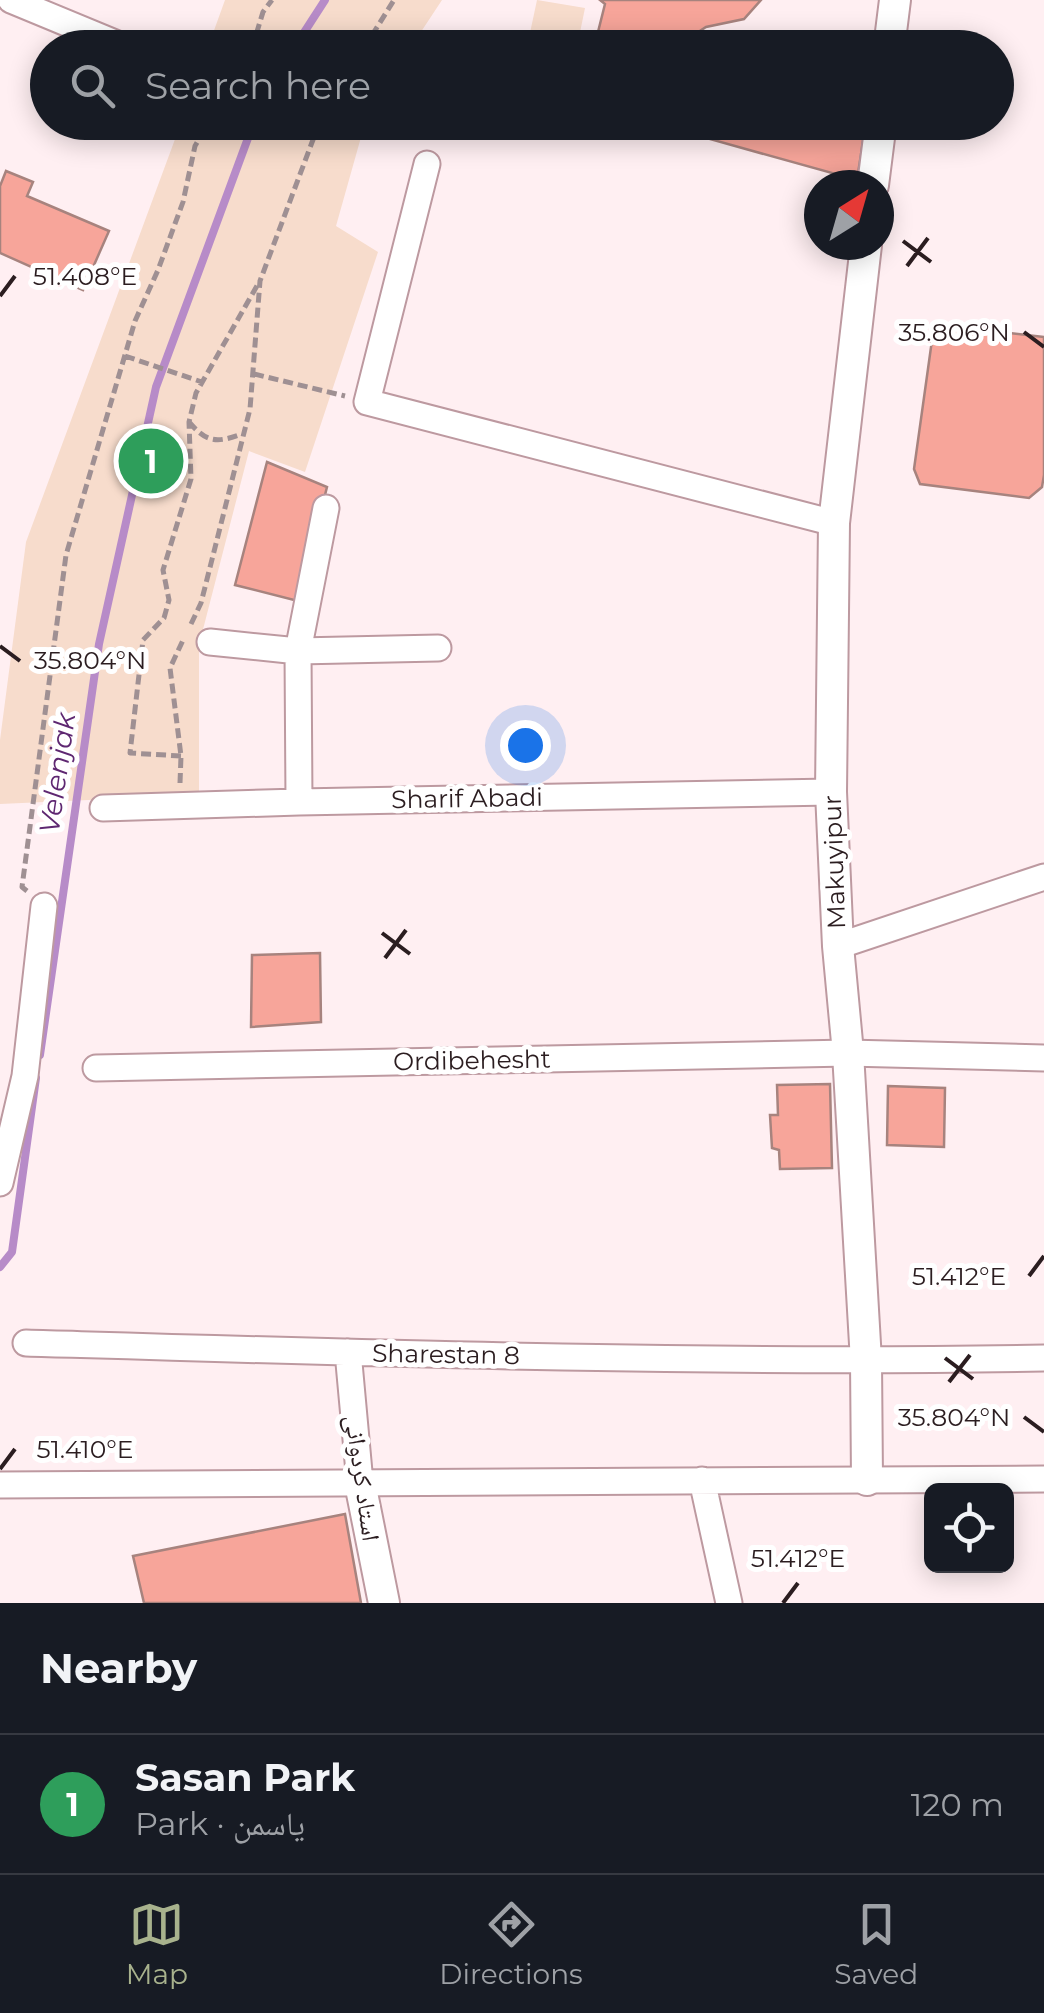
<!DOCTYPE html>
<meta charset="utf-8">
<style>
body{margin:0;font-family:Montserrat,"Noto Naskh Arabic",sans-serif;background:#242831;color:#f1f3f6}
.controls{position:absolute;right:30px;bottom:30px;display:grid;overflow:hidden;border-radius:15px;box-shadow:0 5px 25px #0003}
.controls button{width:90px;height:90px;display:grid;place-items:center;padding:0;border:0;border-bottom:2px solid #363941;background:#171b24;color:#f1f3f6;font:50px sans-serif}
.compass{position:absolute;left:804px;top:170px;width:90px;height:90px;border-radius:50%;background:#171b24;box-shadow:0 5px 25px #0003;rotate:37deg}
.you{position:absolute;left:525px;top:745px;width:35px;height:35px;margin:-25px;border:8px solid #fff;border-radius:50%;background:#1a73e8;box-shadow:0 0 0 15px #1a73e833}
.badge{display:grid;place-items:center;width:65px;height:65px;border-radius:50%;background:#a8b28d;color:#fff;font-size:32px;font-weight:700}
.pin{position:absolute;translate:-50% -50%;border:5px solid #fff;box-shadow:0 2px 10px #0006}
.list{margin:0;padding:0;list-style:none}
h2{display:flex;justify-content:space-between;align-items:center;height:130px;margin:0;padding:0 40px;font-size:42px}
h2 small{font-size:32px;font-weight:400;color:#9ea1a6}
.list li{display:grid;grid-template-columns:65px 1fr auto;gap:30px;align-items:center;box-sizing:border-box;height:140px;padding:0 40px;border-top:2px solid #363941}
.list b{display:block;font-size:38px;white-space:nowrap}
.list p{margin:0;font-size:32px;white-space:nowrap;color:#9ea1a6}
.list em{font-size:32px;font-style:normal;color:#9ea1a6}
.icon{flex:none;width:55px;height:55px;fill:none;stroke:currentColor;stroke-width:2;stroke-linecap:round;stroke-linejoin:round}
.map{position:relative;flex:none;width:1044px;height:1603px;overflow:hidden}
.search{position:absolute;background:#171b24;box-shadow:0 5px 25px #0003;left:30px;right:30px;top:30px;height:110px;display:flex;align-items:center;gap:25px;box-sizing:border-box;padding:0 35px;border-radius:55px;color:#9ea1a6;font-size:38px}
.sheet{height:270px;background:#171b24}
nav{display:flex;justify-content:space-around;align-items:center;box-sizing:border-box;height:140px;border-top:2px solid #363941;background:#171b24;font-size:28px;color:#9ea1a6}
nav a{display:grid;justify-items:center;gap:5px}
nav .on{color:#a8b28d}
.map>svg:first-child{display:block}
</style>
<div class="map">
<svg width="1044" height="1603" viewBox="0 0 1044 1603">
<rect width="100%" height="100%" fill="#ffeff2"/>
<!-- green -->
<path fill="#f7dccc" d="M225,0H442L411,47H208Z
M537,0L585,8L577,47H527Z
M181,123H365L336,226L378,252L305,472L249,451L199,645V795L0,804V740L26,542Z"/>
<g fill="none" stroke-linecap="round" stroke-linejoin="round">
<!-- stream -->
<path stroke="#b78bc8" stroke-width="8" d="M294,48L325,0
M40,1055L99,644L156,387L254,122
M0,1267L12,1252L36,1078"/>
</g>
<!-- building -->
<path fill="#f7a59a" stroke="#a7837e" stroke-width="2.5" d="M600,0H761L744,19L706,27L674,48H594L605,4Z
M703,122H866L857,180L699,136Z
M6,171L33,182L27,196L109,231L83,290L0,253V186Z
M943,325L1044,337V475L1042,487L1029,498L920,484L914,469L933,333Z
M267,462L327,487L298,601L235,585Z
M320,953L321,1022L251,1027L252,955Z
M830,1084L832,1168L780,1169L779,1150L772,1148L770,1115H778L777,1085Z
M888,1086L945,1088L944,1147L887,1145Z
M345,1514L361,1603H144L133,1556Z"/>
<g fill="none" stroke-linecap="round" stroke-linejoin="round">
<defs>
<path id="minor" d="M11,0L127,48
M427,164L367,402L834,523
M210,642L298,651L438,648
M299,802L298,651L326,508
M103,808L299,802L831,792
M838,946L1044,877
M96,1068L848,1053L1044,1058
M0,1183L25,1076L44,906
M26,1343C365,1353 705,1364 1044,1358
M348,1352L360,1483
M702,1480L729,1603
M0,1485L1044,1479"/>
<path id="tertiary" d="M889,48L895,0
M873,185L881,122
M866,245L834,523L831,792L838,946L848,1053L866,1361L867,1480
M360,1483L384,1603"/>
</defs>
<!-- minor casing -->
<use href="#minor" stroke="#bd99a0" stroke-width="29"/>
<!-- tertiary casing -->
<use href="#tertiary" stroke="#bd99a0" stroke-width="34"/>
<!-- path -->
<path stroke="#9f9093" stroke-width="5" stroke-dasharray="10 5" stroke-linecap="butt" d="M252,48L263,12L272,0
M364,48L394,0
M125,356L202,382
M254,374L345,396
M189,422C207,443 217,443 242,434
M191,624L201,603L250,409L260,281L314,137L322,122
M181,756L130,753L143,640L164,618L169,600L163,570L191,479L189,422L196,393L258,284
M180,783L181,756L170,668L184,638
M27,891L22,887L66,555L135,321L158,270L183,202L195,146L209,122"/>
<!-- minor -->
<use href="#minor" stroke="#fff" stroke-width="25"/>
<!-- tertiary -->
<use href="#tertiary" stroke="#fff" stroke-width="30"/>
</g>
<!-- ticks -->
<path fill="none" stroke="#2b1d20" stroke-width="4" d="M903,241L931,262M907,266L928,238M0,296L15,276M1024,332L1044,347M0,646L20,661M382,933L410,954M385,958L406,930M1029,1276L1044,1256M945,1358L973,1379M949,1382L970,1355M1024,1417L1044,1432M0,1469L15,1449M783,1603L798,1583"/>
<g text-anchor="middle" stroke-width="10" stroke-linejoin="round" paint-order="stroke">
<!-- street labels -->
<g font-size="25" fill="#2b1d20" stroke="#fff">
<text transform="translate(467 798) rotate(-1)" y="9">Sharif Abadi</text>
<text transform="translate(834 862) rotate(-92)" y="9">Makuyipur</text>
<text transform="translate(472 1060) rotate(-1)" y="9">Ordibehesht</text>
<text transform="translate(446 1354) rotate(1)" y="9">Sharestan 8</text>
<text transform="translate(363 1478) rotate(82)" y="9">استاد کردوانی</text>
</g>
<!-- water labels -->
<g font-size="28" font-style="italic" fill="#5e2771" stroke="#fff">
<text transform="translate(57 773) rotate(-82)" y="10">Velenjak</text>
</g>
</g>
<g font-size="25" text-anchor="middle" fill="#2b1d20" stroke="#fff" stroke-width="10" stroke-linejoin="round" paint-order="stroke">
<text x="85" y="285">51.408°E</text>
<text x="954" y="341">35.806°N</text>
<text x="90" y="669">35.804°N</text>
<text x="959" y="1285">51.412°E</text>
<text x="954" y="1426">35.804°N</text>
<text x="85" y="1458">51.410°E</text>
<text x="798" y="1567">51.412°E</text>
</g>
</svg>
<div class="controls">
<button><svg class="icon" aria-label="locate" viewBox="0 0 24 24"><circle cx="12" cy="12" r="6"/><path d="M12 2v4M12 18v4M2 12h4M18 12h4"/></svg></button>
</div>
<svg class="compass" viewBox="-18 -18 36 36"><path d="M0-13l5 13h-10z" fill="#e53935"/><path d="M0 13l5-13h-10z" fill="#9ea1a6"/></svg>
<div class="you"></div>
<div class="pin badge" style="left:151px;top:461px;background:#2e9e5b">1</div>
<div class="search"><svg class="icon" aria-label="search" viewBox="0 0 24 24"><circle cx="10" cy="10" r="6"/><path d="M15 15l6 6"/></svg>Search here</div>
</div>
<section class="sheet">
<h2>Nearby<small></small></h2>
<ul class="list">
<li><span class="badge" style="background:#2e9e5b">1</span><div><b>Sasan Park</b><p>Park · یاسمن</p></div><em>120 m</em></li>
</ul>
</section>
<nav>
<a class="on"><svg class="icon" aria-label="map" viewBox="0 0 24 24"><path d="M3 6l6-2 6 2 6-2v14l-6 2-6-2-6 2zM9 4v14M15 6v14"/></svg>Map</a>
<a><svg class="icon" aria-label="directions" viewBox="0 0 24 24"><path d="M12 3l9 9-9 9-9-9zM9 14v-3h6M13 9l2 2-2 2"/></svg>Directions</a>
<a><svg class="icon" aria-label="saved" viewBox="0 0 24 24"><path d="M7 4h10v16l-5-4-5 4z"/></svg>Saved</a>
</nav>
